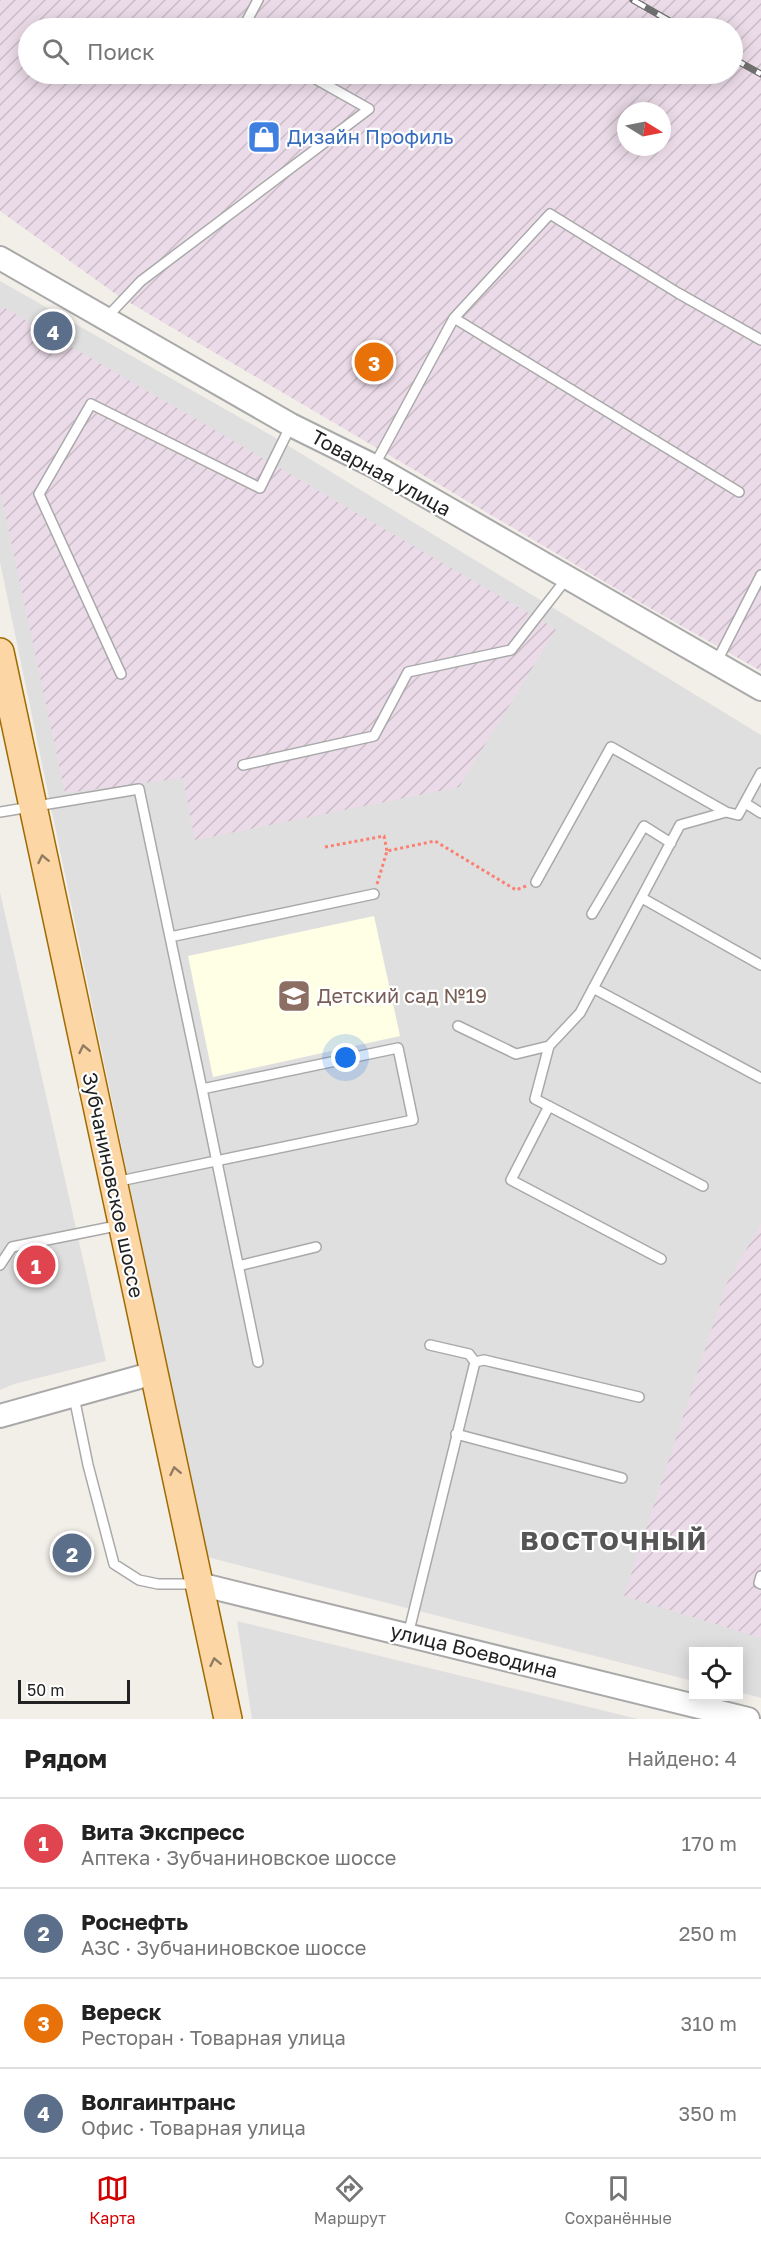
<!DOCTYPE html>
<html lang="ru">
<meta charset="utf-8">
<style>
body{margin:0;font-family:"Golos Text",sans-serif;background:#f6f6f6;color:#222}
.controls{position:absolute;right:18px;bottom:18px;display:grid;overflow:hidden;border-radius:0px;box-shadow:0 3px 15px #0003}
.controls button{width:54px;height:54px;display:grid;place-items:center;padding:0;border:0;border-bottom:2px solid #e0e0e0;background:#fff;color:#222;font:30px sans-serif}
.compass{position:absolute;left:617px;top:102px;width:54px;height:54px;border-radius:50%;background:#fff;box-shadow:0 3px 15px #0003;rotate:100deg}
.scale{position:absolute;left:18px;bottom:15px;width:112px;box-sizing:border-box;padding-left:6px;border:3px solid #222;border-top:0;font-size:16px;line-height:21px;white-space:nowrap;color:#222;-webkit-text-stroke:4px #fff;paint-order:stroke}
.you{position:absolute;left:346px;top:1058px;width:21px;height:21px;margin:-15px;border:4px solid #fff;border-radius:50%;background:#1a73e8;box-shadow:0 0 0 9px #1a73e833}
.badge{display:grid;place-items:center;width:39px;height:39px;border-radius:50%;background:#d40000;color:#fff;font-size:20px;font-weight:700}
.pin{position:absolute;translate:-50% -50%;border:3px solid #fff;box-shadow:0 2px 6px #0006}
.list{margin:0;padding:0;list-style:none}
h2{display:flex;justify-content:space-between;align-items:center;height:78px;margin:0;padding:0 24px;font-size:26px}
h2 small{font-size:20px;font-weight:400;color:#767676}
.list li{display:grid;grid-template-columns:39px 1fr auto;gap:18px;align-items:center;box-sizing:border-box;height:90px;padding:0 24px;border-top:2px solid #e0e0e0}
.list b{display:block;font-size:22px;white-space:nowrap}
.list p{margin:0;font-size:20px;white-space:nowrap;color:#767676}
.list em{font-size:20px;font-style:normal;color:#767676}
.icon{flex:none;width:33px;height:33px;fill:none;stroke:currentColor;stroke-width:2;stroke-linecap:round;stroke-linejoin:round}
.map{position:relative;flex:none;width:761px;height:1719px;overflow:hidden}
.search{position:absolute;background:#fff;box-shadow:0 3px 15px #0003;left:18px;right:18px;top:18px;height:66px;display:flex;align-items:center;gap:15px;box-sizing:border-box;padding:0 21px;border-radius:33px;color:#767676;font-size:22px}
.sheet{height:438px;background:#fff}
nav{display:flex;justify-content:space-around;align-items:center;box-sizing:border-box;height:84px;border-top:2px solid #e0e0e0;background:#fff;font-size:16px;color:#767676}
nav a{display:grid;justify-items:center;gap:3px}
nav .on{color:#d40000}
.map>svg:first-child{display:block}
</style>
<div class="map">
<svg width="761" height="1719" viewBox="0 0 761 1719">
<defs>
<pattern id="industrial-furrows" width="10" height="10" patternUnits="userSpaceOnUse" patternTransform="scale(1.5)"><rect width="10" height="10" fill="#ebdbe8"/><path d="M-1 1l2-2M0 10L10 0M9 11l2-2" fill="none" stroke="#c9bcc7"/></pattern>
</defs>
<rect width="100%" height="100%" fill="#f2efe9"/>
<!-- residential -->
<path fill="#e0dfdf" d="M0,281L274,437L761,735V1698L739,1692L738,1652H694L693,1681L207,1557L0,562Z
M0,892L106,1361L14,1384L0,1390Z
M237,1621L638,1719H252Z"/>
<!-- industrial -->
<path fill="url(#industrial-furrows)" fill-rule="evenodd" d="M0,0H761V671L627,595L120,297L0,211ZM28,28H732V74H28ZM626,111H662V147H626Z
M3,307L556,629L459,787L195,840L183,778L65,793L0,490V311Z
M761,1224V1638L624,1596L727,1283Z"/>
<!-- education -->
<path fill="#ffffe5" d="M374,916L400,1036L213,1077L188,956Z"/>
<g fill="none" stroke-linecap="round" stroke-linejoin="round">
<defs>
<path id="service" d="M243,28L258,0
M107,317L141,281L369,109L307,74
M454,318L550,214L678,293L761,340
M374,466L454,318L739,492
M716,663L761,575
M121,674L39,494L91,404L260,488L291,425
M243,765L374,736L408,672L511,650L567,578
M745,803L761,813
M0,812L139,789L170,937
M536,882L611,747L726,812
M642,898L761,965
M592,914L644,826L671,843
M593,988L761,1078
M458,1026L516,1054L549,1046
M202,1089L170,937L374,894
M549,1106L511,1180L661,1259
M115,1182L413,1120L398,1048L202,1089C220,1180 239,1271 258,1362
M703,1186L535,1099L549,1046L580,1013L680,825L726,812L738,815L761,773
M0,1265L12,1247L121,1225
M238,1266L316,1247
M475,1362L484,1360L639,1397
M74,1397L88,1465L114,1564L139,1580L158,1584H196
M456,1434L622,1478
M761,1576L759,1583L761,1584
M408,1635L475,1362L469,1354L430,1345"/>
<path id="tertiary" d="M0,258L291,425L374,466L761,689
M0,1416L154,1373
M199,1584L748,1719"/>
<path id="primary" d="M0,652L228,1719"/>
</defs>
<!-- service casing -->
<use href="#service" stroke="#a9a9a9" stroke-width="12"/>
<!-- tertiary casing -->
<use href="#tertiary" stroke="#a9a9a9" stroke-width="26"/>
<!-- primary casing -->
<use href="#primary" stroke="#a06b00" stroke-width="30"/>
<!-- path -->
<path stroke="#fa8072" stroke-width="3" stroke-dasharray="3 3" stroke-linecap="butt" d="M325,847L384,836L387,851
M377,884L387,851L435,841L516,890L526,886"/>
<!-- service -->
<use href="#service" stroke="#fff" stroke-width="9"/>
<!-- tertiary -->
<use href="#tertiary" stroke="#fff" stroke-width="22"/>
<!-- primary -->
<use href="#primary" stroke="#fcd6a4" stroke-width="27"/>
<defs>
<path id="rail" d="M633,0L682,28
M732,58L761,74"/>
</defs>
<!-- rail casing -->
<use href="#rail" stroke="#707070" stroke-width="7"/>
<!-- rail -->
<use href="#rail" stroke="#fff" stroke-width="4.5" stroke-dasharray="14" stroke-linecap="butt"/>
</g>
<!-- one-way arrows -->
<defs><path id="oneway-chevron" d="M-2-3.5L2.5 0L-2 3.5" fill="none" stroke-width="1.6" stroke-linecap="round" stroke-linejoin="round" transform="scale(1.5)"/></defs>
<g stroke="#8f7c63">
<use href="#oneway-chevron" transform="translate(43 859) rotate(-102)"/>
<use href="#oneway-chevron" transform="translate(84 1049) rotate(-102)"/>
<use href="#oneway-chevron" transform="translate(175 1471) rotate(-102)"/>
<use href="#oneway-chevron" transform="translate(215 1662) rotate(-102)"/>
</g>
<!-- icons -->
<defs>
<symbol id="shop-square" viewBox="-11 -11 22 22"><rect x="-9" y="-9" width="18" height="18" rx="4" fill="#3f7fe0" stroke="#fff"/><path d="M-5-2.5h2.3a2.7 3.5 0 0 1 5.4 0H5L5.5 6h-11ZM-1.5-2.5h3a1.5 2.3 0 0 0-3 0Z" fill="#fff"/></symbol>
<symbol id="school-square" viewBox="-11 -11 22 22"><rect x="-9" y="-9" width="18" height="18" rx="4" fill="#8d6e63" stroke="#fff"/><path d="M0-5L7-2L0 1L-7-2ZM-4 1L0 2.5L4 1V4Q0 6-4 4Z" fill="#fff"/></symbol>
</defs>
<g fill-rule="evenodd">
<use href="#shop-square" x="245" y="118" width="38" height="38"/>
<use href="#school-square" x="275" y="977" width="38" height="38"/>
</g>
<g text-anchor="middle" stroke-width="4.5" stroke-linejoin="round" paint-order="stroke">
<!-- shop labels -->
<g font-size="20" fill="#366cbe" stroke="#fff" text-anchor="start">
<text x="287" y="144">Дизайн Профиль</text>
</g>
<!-- street labels -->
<g font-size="20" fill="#222" stroke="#fff">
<text transform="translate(381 473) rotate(29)" y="7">Товарная улица</text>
<text transform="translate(113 1185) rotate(78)" y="7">Зубчаниновское шоссе</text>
<text transform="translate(474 1651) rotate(14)" y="7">улица Воеводина</text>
</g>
<!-- education labels -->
<g font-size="20" fill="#785e54" stroke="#fff" text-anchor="start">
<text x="317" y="1003">Детский сад №19</text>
</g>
<!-- district labels -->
<g font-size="26" font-weight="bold" letter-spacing="1.5" fill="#555" stroke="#fff">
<text x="614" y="1550">ВОСТОЧНЫЙ</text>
</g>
</g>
</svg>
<div class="controls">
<button><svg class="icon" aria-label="locate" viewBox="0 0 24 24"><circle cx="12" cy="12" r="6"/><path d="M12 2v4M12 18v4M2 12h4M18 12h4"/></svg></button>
</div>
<svg class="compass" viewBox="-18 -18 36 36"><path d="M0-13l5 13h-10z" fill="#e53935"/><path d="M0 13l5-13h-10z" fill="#767676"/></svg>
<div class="scale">50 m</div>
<div class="you"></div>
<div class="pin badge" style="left:36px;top:1265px;background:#e0444e">1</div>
<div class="pin badge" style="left:72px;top:1553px;background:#5c6f8a">2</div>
<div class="pin badge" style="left:374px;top:362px;background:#e8710a">3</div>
<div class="pin badge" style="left:53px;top:331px;background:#5c6f8a">4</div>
<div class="search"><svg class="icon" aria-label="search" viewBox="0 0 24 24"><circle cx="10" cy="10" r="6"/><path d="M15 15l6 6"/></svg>Поиск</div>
</div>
<section class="sheet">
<h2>Рядом<small>Найдено: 4</small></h2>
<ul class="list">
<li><span class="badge" style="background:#e0444e">1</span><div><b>Вита Экспресс</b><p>Аптека · Зубчаниновское шоссе</p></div><em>170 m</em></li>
<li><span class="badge" style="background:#5c6f8a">2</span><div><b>Роснефть</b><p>АЗС · Зубчаниновское шоссе</p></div><em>250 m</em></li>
<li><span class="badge" style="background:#e8710a">3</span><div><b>Вереск</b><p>Ресторан · Товарная улица</p></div><em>310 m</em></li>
<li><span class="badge" style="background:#5c6f8a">4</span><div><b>Волгаинтранс</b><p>Офис · Товарная улица</p></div><em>350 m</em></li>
</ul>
</section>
<nav>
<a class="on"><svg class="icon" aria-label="map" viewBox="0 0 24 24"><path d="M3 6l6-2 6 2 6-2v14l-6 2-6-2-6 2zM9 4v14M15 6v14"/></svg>Карта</a>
<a><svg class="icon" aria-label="directions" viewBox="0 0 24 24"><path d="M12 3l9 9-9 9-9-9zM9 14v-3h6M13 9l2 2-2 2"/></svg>Маршрут</a>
<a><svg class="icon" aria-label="saved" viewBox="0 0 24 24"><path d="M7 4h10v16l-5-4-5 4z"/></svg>Сохранённые</a>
</nav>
